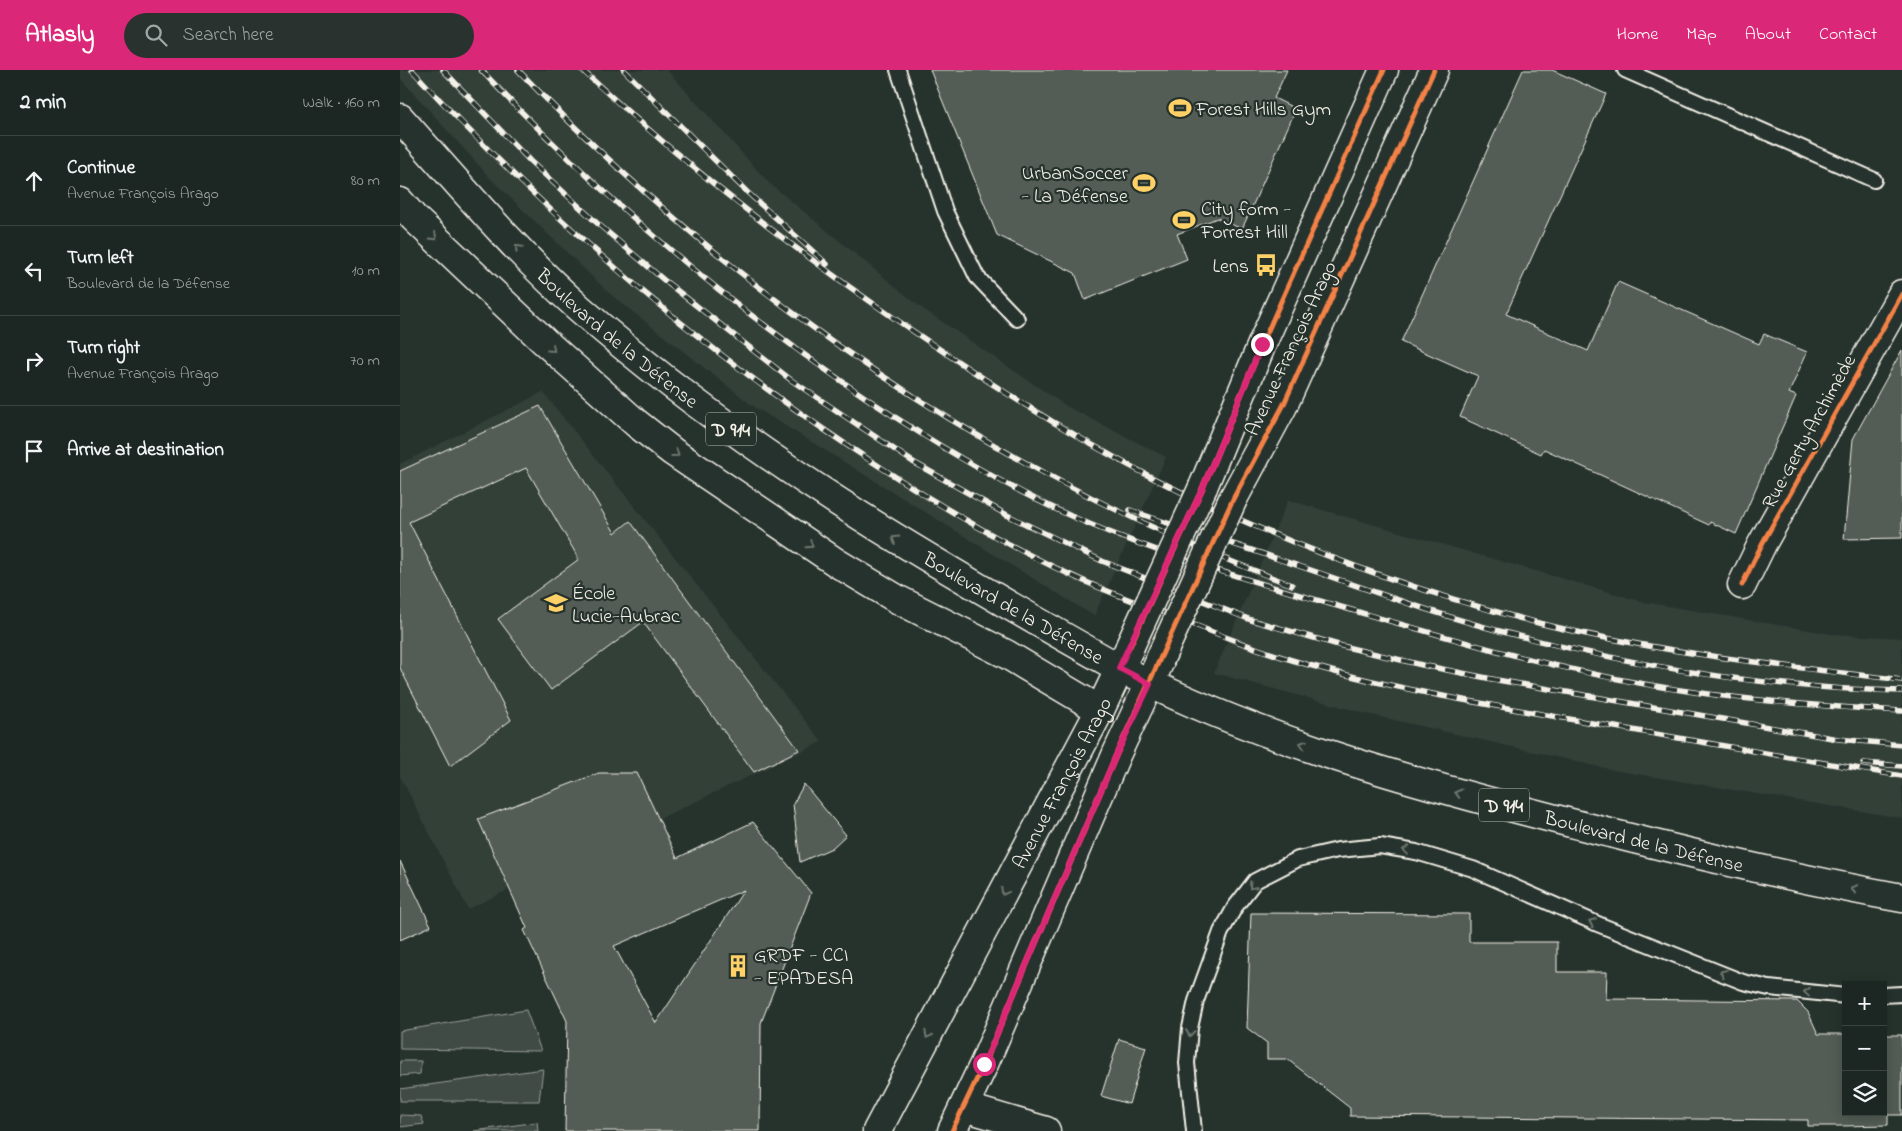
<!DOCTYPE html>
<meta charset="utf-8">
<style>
body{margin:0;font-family:"Indie Flower",sans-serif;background:#29322f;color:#f1f3f6}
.controls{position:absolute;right:15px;bottom:15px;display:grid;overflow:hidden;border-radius:0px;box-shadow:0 2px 12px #0003}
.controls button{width:45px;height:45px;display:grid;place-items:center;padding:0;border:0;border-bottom:1px solid #3a4340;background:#1c2622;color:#f1f3f6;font:25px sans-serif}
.stop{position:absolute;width:15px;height:15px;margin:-11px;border:4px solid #db2777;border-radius:50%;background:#fff}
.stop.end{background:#db2777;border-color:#fff;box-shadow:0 1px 5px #0008}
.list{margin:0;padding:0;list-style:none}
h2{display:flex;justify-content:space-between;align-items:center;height:65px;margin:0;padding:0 20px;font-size:21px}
h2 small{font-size:16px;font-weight:400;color:#a0a5a5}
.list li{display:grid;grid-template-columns:32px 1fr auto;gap:15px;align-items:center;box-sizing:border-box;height:90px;padding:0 20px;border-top:1px solid #3a4340}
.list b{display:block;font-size:19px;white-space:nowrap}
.list p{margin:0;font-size:16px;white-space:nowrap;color:#a0a5a5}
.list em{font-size:16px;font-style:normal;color:#a0a5a5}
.icon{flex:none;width:28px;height:28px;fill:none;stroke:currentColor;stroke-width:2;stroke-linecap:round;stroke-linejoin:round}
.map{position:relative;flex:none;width:1502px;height:1061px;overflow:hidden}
header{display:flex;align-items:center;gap:30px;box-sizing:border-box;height:70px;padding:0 25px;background:#db2777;color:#fff}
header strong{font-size:24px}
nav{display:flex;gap:28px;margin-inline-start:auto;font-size:18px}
.search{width:350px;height:45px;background:#29322f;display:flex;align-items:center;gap:12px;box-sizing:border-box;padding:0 18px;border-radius:28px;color:#a0a5a5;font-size:19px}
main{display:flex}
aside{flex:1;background:#1c2622}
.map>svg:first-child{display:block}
</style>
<header>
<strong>Atlasly</strong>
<div class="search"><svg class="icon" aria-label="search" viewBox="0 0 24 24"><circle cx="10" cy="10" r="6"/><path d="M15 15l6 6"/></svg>Search here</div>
<nav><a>Home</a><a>Map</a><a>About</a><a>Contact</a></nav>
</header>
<main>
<aside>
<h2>2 min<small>Walk · 160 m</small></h2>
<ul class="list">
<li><svg class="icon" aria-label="ahead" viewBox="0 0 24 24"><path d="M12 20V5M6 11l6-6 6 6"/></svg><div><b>Continue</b><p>Avenue François Arago</p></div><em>80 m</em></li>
<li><svg class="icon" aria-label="left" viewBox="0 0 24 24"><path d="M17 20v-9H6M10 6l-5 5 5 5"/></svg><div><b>Turn left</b><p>Boulevard de la Défense</p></div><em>10 m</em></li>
<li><svg class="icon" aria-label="right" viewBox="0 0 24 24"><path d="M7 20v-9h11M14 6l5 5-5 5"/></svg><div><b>Turn right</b><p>Avenue François Arago</p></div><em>70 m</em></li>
<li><svg class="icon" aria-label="arrive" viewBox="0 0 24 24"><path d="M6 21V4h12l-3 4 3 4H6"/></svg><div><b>Arrive at destination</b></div></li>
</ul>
</aside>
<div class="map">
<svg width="1502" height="1061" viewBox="0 0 1502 1061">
<rect width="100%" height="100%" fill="#26332d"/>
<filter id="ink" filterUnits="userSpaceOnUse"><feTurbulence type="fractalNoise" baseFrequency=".02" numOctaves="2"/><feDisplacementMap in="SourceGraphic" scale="10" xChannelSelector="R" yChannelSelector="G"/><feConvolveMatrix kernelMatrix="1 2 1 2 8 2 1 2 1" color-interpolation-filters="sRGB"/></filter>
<g filter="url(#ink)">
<!-- built -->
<path fill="#333f39" d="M0,0H267L369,113L519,236L666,336L766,387L694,546L353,336L210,224L91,109L0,8Z
M143,322L422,672L68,839L0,706V394Z
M888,430L1244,532L1432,564L1502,568V748L1213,700L972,645L814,603Z"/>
<!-- green -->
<path fill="#414b45" stroke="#9a9e96" d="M126,940L141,981L0,979V961Z
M0,991H21L20,1004L0,1006Z
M143,999L139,1031H0V1019Z
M0,1045L21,1046L24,1054L0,1057Z
M137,1052L138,1061H74Z"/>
<!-- building -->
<path fill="#525c55" stroke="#f4f1e8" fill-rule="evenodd" d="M530,0H887L874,28L896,39L842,159L817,148L777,164L787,189L685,230L675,203L597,165Z
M1123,0H1152L1206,24L1106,244L1188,281L1218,212L1359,274L1364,264L1407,282L1389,323L1396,326L1336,464L1310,452L1309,455L1144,379L1141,384L1060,347L1078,306L1001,272Z
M1502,280V468L1444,469L1453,369Z
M140,336L215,463L230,451L399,680L354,702L243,552L151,620L98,549L179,489L126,398L9,452L111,650L50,696L0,598V401Z
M199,703H237L277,788L353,752L411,823L361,953L360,1061H165L167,951L124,860L127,858L78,749ZM344,820L256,953L214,876Z
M404,714L446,765L432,778L400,792L393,734Z
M0,791L31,856L0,870Z
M851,843L1069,844V872H1157V902H1207L1206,929L1397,931L1408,942L1418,964H1446V1042H1483V965H1502V1045H1488V1055L1441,1056H1408V1050L950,1046V1038L887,989H867V973L847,958Z
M719,969L746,977L729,1034L701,1026Z"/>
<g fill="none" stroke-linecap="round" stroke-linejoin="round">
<defs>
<path id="lane" d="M498,0L545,141L577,207L617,249
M1225,0L1474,110
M1483,925L1502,924
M794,1061L787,993L790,958L796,931L821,862L835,837L855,811L898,789L938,780L980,776L1016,782L1073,799L1200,855L1343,912L1369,918L1446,926"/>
<path id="street" d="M1342,515L1362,474L1502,224"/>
<g id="secondary">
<path d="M803,417L862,274L984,0"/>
<path d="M833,429L883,336L1034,0"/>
<path d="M564,1037L646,1061"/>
<path id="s1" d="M477,1061L700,640L730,577"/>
<path d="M552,1061L584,994L717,683L760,591"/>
</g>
<g id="primary">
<path id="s2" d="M719,598C846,664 988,705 1125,741C1250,774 1375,805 1502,828"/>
</g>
<g id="highway">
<path id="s3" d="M0,48C58,113 114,180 179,238C346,385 527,490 719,598"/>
<path d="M0,132L14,148L144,271L236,353L273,382L437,493L497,529L606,584L700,640"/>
</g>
</defs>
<!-- lane casing -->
<use href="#lane" stroke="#f4f1e8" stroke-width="18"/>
<!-- street casing -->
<use href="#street" stroke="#f4f1e8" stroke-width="31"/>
<!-- secondary casing -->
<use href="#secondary" stroke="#f4f1e8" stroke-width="31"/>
<!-- primary casing -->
<use href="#primary" stroke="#f4f1e8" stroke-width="31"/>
<!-- highway casing -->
<use href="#highway" stroke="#f4f1e8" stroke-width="31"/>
<!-- lane -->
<use href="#lane" stroke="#26332d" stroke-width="14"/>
<!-- street -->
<use href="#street" stroke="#26332d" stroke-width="28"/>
<!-- secondary -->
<use href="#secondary" stroke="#26332d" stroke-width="28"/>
<!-- primary -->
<use href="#primary" stroke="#26332d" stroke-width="28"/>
<!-- highway -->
<use href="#highway" stroke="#26332d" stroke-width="28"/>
<defs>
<path id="rail" d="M12,0C153,153 310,288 485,400C551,443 621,484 693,515C719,526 746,536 772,546C817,564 862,582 909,595C1002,621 1097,636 1192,653C1295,671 1399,689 1502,706
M43,0L130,91L197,153L265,211L391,310L513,392L607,445L702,491L851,550L942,576L1022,595L1097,610L1438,669L1502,675
M81,0C193,119 317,226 453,319C513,360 574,398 639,431C732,477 834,506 934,535C1053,569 1171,605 1294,622C1363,632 1432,637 1502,641
M118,0C335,226 597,406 892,515
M182,0C279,90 382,171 491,246C575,304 660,360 751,407C868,467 992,514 1119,548C1244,581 1374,595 1502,610
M224,0L347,122L427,194
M730,440C779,458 829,472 878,489C957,515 1034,545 1115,565C1240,597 1372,619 1502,621
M1463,693L1502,696"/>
</defs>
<!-- rail casing -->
<use href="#rail" stroke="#f4f1e8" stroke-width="5.5"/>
<!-- rail -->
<use href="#rail" stroke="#26332d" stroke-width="4" stroke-dasharray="11" stroke-linecap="butt"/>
<defs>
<path id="secondary-bridge" d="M730,576L803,417
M760,589L833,429"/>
</defs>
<!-- secondary-bridge casing -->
<use href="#secondary-bridge" stroke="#f4f1e8" stroke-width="31" stroke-linecap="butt"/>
<!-- secondary-bridge -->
<use href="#secondary-bridge" stroke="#26332d" stroke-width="28"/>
<defs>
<path id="cycleway" d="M1342,515L1362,474L1502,224
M730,576L803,417L862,274L984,0
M552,1061L584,994L717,683L833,429L883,336L1034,0"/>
</defs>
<!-- cycleway casing -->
<use href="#cycleway" stroke="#26332d" stroke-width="8"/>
<!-- cycleway -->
<use href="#cycleway" stroke="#f48246" stroke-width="5"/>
</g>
<!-- one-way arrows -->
<defs><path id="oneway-chevron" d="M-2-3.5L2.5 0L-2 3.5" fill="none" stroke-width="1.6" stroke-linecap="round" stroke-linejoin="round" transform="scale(1.25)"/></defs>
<g stroke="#6e766e">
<use href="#oneway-chevron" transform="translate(34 167) rotate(43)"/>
<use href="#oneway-chevron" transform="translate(118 178) rotate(-134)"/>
<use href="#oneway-chevron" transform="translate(152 279) rotate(42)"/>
<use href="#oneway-chevron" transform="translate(276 384) rotate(36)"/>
<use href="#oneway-chevron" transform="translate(495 469) rotate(-148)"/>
<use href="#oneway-chevron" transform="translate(410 475) rotate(33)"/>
<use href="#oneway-chevron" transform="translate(903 674) rotate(-161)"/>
<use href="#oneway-chevron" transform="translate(1058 723) rotate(-164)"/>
<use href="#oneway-chevron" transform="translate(1006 780) rotate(-172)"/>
<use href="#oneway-chevron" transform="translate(852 816) rotate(131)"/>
<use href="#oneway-chevron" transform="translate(1454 819) rotate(-170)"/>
<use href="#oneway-chevron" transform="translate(604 822) rotate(118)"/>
<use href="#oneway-chevron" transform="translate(1192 852) rotate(-157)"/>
<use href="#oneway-chevron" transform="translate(1323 903) rotate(-158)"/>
<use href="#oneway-chevron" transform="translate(1407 922) rotate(-174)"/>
<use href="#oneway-chevron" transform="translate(790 963) rotate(96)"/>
<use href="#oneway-chevron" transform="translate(528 965) rotate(118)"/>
</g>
</g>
<g fill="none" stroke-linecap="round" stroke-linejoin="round" filter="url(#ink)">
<!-- route -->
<path stroke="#db2777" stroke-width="6" d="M584,994L717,683L750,614L719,598L803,417L862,274"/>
</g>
<!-- icons -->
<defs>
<symbol id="stadium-bare" viewBox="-9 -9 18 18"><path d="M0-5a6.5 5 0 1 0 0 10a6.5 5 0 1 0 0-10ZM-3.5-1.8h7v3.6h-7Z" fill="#ffd166" stroke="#26332d" stroke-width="2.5" paint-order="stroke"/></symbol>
<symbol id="bus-bare" viewBox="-9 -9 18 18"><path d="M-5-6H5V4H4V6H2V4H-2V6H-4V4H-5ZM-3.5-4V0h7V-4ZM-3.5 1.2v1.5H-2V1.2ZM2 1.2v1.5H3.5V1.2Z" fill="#ffd166" stroke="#26332d" stroke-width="2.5" paint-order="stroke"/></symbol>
<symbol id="school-bare" viewBox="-9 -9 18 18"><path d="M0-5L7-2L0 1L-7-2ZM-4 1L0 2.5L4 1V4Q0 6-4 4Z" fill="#ffd166" stroke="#26332d" stroke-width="2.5" paint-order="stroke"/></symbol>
<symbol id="building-bare" viewBox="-9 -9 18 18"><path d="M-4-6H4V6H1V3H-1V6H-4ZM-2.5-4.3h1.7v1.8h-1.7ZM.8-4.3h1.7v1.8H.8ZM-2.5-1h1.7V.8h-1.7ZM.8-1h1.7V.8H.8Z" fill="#ffd166" stroke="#26332d" stroke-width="2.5" paint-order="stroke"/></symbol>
</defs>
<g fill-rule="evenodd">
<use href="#stadium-bare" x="764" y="22" width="32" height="32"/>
<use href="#stadium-bare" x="728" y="97" width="32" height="32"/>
<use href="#stadium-bare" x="768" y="134" width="32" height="32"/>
<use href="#bus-bare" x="850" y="179" width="32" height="32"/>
<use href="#school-bare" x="140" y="517" width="32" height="32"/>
<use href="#building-bare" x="322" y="880" width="32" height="32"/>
</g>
<g text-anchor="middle" stroke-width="4.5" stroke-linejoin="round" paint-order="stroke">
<!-- shield labels -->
<g fill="#26332d" stroke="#b6b8b0" stroke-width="1">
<rect x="306" y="342.5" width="50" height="33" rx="4"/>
<rect x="1079" y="718.5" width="50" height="33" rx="4"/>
</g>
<g font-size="19" font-weight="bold" fill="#f4f1e8">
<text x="331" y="366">D 914</text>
<text x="1104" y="742">D 914</text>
</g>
<!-- poi labels -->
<g font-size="20" fill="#f4f1e8" stroke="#26332d" text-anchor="start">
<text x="796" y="45">Forest Hills Gym</text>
<text x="728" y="109" text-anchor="end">UrbanSoccer<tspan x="728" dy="23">- La Défense</tspan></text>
<text x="801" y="145">City form -<tspan x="801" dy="23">Forrest Hill</tspan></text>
<text x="849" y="202" text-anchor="end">Lens</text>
<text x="172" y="529">École<tspan x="172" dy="23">Lucie-Aubrac</tspan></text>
<text x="354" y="891">GRDF - CCI<tspan x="354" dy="23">- EPADESA</tspan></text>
</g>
<!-- street labels -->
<g font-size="20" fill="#f4f1e8" stroke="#26332d">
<text dy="7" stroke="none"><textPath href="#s3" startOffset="310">Boulevard de la Défense</textPath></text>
<text transform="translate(890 278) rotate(-65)" y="7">Avenue François Arago</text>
<text transform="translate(1408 361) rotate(-61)" y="7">Rue Gerty Archimède</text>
<text dy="7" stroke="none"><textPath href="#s3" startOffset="790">Boulevard de la Défense</textPath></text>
<text dy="7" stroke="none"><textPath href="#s1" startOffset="394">Avenue François Arago</textPath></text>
<text dy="7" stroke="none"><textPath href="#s2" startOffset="554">Boulevard de la Défense</textPath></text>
</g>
</g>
</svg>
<div class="controls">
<button>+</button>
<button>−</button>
<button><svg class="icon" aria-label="layers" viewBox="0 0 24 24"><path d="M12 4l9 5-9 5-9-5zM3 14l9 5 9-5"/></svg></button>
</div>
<div class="stop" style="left:584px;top:994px"></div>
<div class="stop end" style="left:862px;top:274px"></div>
</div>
</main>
